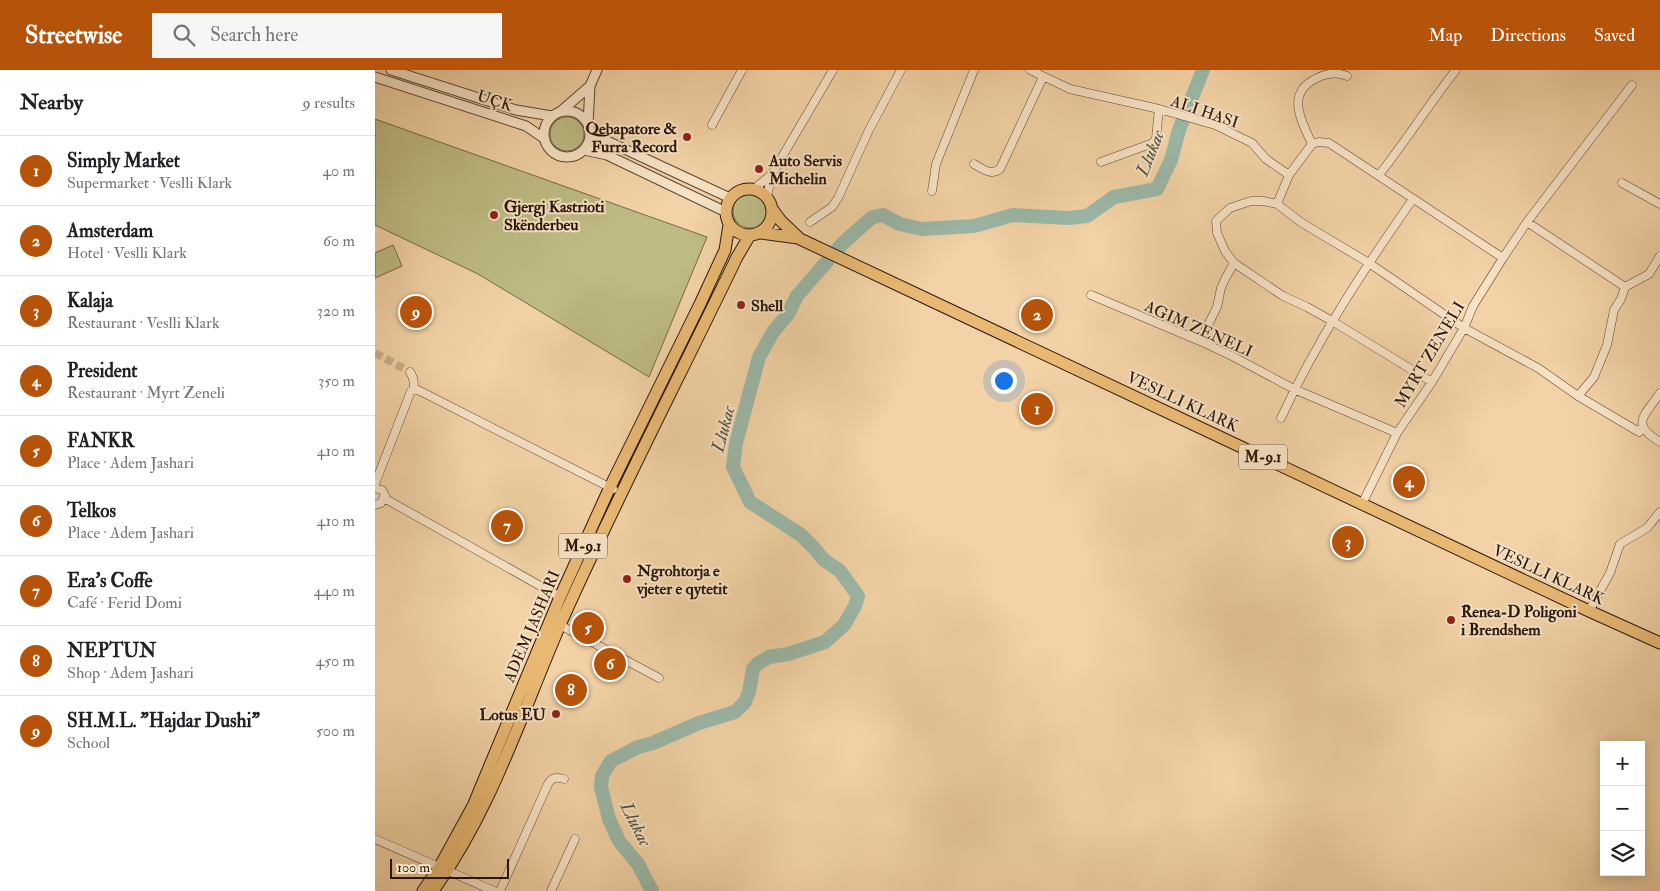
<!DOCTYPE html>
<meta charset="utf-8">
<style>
body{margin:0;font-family:"IM FELL Double Pica",serif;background:#f6f6f6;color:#202124}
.controls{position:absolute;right:15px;bottom:15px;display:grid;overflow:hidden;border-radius:0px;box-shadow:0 2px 12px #0003}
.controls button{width:45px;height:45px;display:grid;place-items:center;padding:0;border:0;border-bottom:1px solid #e0e0e0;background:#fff;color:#202124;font:25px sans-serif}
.scale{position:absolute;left:15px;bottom:12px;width:119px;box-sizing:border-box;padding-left:5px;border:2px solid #2a170a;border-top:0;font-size:14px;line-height:18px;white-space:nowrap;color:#2a170a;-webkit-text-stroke:4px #f7e2c5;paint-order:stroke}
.you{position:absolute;left:628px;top:310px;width:18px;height:18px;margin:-12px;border:4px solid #fff;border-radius:50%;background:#1a73e8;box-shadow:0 0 0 8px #1a73e833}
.badge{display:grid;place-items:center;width:32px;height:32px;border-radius:50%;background:#b45309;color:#fff;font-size:16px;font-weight:700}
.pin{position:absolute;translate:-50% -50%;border:2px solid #fff;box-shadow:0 1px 5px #0006}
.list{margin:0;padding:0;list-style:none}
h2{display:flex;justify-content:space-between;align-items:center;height:65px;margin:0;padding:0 20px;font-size:21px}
h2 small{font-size:16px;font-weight:400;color:#757577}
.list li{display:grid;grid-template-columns:32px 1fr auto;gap:15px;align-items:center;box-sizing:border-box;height:70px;padding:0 20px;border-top:1px solid #e0e0e0}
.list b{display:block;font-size:19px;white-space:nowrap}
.list p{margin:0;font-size:16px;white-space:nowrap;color:#757577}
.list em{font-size:16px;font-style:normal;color:#757577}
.icon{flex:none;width:28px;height:28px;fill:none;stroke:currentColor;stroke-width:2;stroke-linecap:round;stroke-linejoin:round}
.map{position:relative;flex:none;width:1285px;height:821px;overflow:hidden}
header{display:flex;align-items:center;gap:30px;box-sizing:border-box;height:70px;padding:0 25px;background:#b45309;color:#fff}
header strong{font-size:24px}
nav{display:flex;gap:28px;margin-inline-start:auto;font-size:18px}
.search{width:350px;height:45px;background:#f6f6f6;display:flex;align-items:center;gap:12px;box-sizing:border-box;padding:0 18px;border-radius:0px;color:#757577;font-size:19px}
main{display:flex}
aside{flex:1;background:#fff}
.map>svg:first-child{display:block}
</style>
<header>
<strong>Streetwise</strong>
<div class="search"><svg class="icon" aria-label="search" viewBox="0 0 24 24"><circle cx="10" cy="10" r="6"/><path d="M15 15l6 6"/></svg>Search here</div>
<nav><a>Map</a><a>Directions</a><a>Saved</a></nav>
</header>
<main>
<aside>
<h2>Nearby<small>9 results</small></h2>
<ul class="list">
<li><span class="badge">1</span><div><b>Simply Market</b><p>Supermarket · Veslli Klark</p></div><em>40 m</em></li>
<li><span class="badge">2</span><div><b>Amsterdam</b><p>Hotel · Veslli Klark</p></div><em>60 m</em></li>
<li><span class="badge">3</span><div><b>Kalaja</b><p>Restaurant · Veslli Klark</p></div><em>320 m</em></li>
<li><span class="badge">4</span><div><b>President</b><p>Restaurant · Myrt Zeneli</p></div><em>350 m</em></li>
<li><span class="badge">5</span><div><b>FANKR</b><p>Place · Adem Jashari</p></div><em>410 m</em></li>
<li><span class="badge">6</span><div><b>Telkos</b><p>Place · Adem Jashari</p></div><em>410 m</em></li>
<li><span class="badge">7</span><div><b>Era's Coffe</b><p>Café · Ferid Domi</p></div><em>440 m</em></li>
<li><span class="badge">8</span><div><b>NEPTUN</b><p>Shop · Adem Jashari</p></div><em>450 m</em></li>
<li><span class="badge">9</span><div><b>SH.M.L. &quot;Hajdar Dushi&quot;</b><p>School</p></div><em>500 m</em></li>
</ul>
</aside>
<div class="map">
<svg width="1285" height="821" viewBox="0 0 1285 821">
<rect width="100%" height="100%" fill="#f2d2a6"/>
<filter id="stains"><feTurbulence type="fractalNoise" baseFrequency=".004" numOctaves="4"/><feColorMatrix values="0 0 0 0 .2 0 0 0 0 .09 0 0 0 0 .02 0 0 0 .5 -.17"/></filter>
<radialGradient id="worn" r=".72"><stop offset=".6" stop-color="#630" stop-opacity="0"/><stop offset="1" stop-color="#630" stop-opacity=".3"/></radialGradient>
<!-- green -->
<path fill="#bebb84" stroke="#746947" d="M175 64a17 17 0 1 1 34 0a17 17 0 1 1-34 0Z
M0,49L332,167L274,307L103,204L0,155Z
M358 141a17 17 0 1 1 34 0a17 17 0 1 1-34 0Z
M18,175L27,196L0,208V183Z"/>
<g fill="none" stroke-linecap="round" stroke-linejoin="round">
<!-- river -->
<path stroke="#9bb8a8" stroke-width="14" d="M277,821L263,794L244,771L234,749L226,717L227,706L236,691L263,677L278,673L324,653L360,642L370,632L374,622L378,599L382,594L394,587L413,584L450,572L469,555L480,536L483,526L465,501L449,490L439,478L426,465L375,432L358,397L361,373L384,287L398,262L413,244L422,226L467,174L496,148L503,146L508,145L525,154L547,159L599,156L638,145L694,148L712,146L739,127L782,119L796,90L804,60L828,0"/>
<!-- minor-tunnel -->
<path stroke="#caad87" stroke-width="8" stroke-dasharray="8 4" stroke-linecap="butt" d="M0,283L35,302"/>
<defs>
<path id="minor" d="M655,0L695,19L784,39L840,55L877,73L891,89L914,105
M337,55L367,0
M937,74C926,50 910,23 942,8C952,3 962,2 972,6
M726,92L778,73L781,68L784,39
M599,94C608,99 616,106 625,99L668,7
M1004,105C1031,71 1054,34 1081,0
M1247,113L1285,134
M379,119L397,104
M557,121L561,94L599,0
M392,126L397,104L458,0
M902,134L914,105L937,74L944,72L954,73L1128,188
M435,152L457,137L463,128L494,60L526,0
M1152,152L1250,217
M1250,217L1274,204L1285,186
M716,225L825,271L857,286L919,319L1022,363
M825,271L842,237L846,218L850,209L859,193
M35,302C39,308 40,313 38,320
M1057,312L957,251L932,237L908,226L859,193L850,181L842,163L841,151L855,138L876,131H888L902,134L927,153L994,193L1089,258L1163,298L1203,326L1264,362L1268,356
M1285,323C1270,346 1254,353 1285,372
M1203,326L1219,307L1232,275L1239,240L1246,229L1250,217
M906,348C942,270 989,199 1038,129
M0,414L36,321L43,320L238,419
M0,418L7,420L10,425L6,433L0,435
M9,428L185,527
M987,434L1022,363L1057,312L1089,258L1098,236L1128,188L1152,152L1257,15
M1214,541L1235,503L1245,474L1272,458L1285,442
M185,555L284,608
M0,769L119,821
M125,821L173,714C177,707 181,707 189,709
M176,821L200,769"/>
<path id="tertiary" d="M16,0L141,40L177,46
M0,7L151,56L170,69
M169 64a23 23 0 1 1 46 0a23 23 0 1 1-46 0Z
M185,42L215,16
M213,54L215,16L222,0
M215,63L355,128
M209,80L232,85L351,142"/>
<path id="primary" d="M351 142a23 23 0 1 1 46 0a23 23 0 1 1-46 0Z
M398,140L406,151L425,169L1214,541L1285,573
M386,163L423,168
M48,821L64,798L98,736L185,527L235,417L325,234L350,180L354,155
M58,821C116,741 146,645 185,555C240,431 303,310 362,187L375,165"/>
</defs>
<!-- minor casing -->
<use href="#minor" stroke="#5c4631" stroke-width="9"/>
<!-- tertiary casing -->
<use href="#tertiary" stroke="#5c4631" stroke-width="11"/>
<!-- primary casing -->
<use href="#primary" stroke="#2a170a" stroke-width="13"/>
<!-- minor -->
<use href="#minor" stroke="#f7e2c5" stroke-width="8"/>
<!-- tertiary -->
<use href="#tertiary" stroke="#f7e2c5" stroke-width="9"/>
<!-- primary -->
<use href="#primary" stroke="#e9b973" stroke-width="11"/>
</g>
<!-- markers -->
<g fill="#8f2418" stroke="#f7e2c5" stroke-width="2">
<circle cx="312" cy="67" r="5"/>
<circle cx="384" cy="99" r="5"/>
<circle cx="119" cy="145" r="5"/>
<circle cx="366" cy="235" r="5"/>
<circle cx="252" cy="509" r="5"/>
<circle cx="1076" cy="550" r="5"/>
<circle cx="181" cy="644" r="5"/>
</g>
<g text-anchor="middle" stroke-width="4" stroke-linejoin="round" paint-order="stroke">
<!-- shield labels -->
<g fill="#f7e2c5" stroke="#685442" stroke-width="1">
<rect x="864" y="374.5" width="48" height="25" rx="4"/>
<rect x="184" y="463.5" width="48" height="25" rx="4"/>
</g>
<g font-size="15" font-weight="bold" fill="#2a170a">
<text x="888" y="392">M-9.1</text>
<text x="208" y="481">M-9.1</text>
</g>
<!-- street labels -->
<g font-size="16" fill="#2a170a" stroke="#f7e2c5">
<text transform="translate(120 30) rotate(18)" y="6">UÇK</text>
<text transform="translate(830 41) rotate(19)" y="6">ALI HASI</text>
<text transform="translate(824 258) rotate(24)" y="6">AGIM ZENELI</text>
<text transform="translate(1054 284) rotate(-59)" y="6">MYRT ZENELI</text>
<text transform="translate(808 331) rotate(25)" y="6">VESLLI KLARK</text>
<text transform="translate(1174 504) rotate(25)" y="6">VESLLI KLARK</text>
<text transform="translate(156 556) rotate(-67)" y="6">ADEM JASHARI</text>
</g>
<!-- poi labels -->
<g font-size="16" font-weight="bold" fill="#2a170a" stroke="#f7e2c5" text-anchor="start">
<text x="302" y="64" text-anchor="end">Qebapatore &amp;<tspan x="302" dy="18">Furra Record</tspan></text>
<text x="394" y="96">Auto Servis<tspan x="394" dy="18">Michelin</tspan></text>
<text x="129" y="142">Gjergj Kastrioti<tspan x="129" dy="18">Skënderbeu</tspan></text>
<text x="376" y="241">Shell</text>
<text x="262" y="506">Ngrohtorja e<tspan x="262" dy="18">vjeter e qytetit</tspan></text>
<text x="1086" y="547">Renea-D Poligoni<tspan x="1086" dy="18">i Brendshem</tspan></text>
<text x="171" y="650" text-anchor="end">Lotus EU</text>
</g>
<!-- water labels -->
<g font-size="18" font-style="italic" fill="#524f41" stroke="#f7e2c5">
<text transform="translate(775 83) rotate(-68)" y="6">Llukac</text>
<text transform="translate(348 359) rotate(-76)" y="6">Llukac</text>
<text transform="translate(261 754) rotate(63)" y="6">Llukac</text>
</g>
</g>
<rect width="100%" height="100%" filter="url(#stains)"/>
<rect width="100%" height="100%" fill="url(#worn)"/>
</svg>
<div class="controls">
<button>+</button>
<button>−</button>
<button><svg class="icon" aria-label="layers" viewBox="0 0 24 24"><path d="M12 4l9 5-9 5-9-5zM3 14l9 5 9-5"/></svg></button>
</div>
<div class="scale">100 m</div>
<div class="you"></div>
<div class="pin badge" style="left:662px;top:339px">1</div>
<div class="pin badge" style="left:662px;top:245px">2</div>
<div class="pin badge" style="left:973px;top:472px">3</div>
<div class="pin badge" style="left:1034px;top:412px">4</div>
<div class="pin badge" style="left:213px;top:558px">5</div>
<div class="pin badge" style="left:235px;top:594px">6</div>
<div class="pin badge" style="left:132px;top:456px">7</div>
<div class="pin badge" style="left:196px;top:620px">8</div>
<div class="pin badge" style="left:41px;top:242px">9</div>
</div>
</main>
